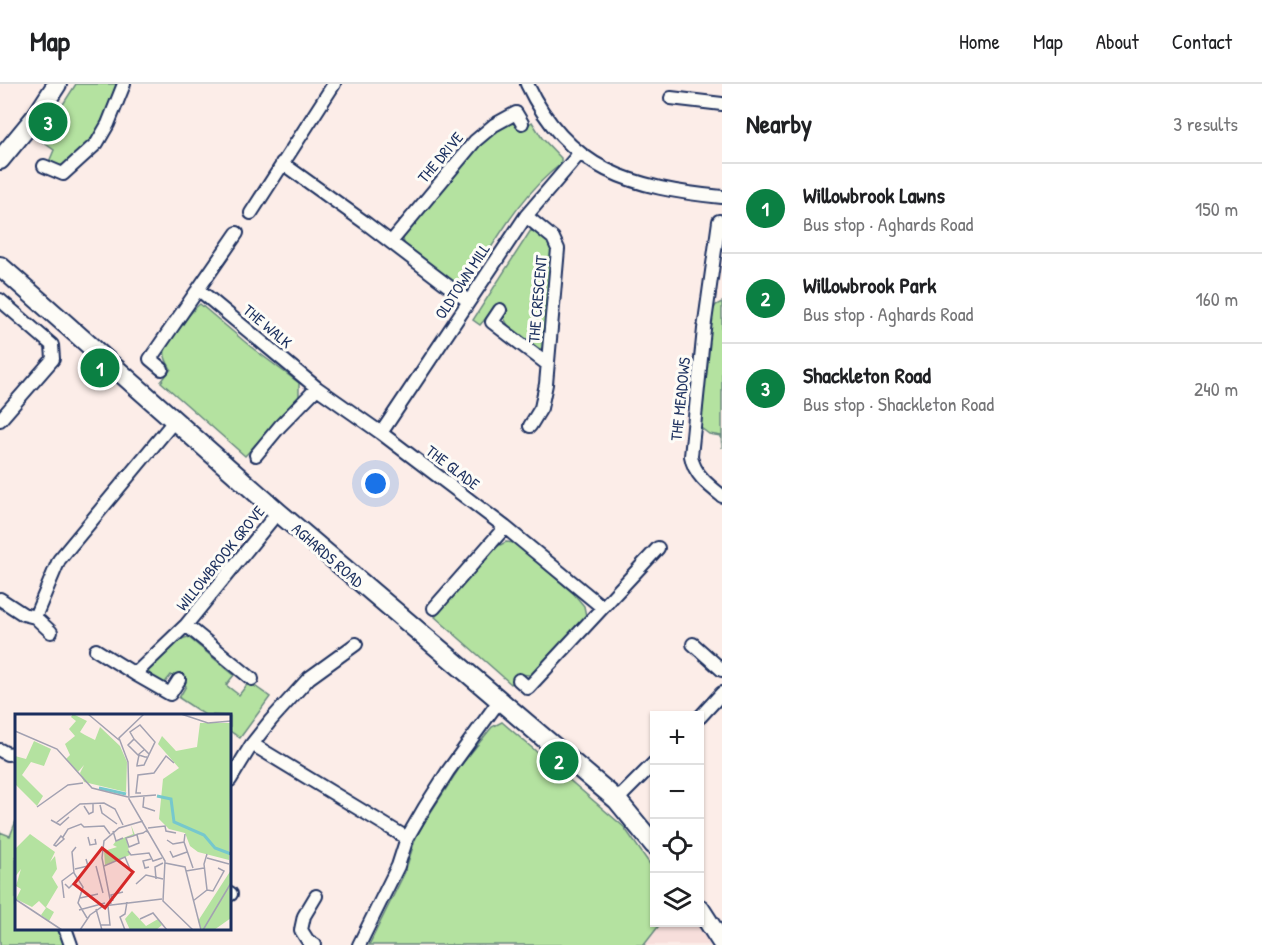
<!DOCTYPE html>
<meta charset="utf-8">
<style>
body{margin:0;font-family:"Patrick Hand",sans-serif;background:#f6f6f6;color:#202124}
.controls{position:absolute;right:18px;bottom:18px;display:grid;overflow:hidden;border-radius:0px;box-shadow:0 2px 4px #0004}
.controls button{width:54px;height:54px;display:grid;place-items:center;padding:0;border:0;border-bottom:2px solid #e0e0e0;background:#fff;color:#202124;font:30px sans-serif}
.you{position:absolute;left:376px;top:400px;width:21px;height:21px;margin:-15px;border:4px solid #fff;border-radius:50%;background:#1a73e8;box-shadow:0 0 0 9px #1a73e833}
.badge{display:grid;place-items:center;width:39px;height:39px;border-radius:50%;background:#0b8043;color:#fff;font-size:20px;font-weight:700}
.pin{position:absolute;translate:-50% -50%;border:3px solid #fff;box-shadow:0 2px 6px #0006}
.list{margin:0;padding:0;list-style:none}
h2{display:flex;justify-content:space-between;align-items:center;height:78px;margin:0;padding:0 24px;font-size:26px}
h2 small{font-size:20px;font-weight:400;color:#757577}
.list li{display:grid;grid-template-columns:39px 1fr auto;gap:18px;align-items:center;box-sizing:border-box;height:90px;padding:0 24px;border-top:2px solid #e0e0e0}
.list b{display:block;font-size:22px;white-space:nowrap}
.list p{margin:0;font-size:20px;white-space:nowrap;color:#757577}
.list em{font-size:20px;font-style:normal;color:#757577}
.icon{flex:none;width:33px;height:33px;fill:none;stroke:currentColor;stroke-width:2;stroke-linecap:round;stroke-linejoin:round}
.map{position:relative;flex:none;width:722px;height:861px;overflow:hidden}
header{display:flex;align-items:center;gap:36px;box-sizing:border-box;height:84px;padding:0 30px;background:#fff;border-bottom:2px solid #e0e0e0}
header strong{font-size:28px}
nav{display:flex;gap:33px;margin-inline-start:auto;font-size:21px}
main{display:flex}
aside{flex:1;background:#fff}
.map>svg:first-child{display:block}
</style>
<header>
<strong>Map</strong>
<nav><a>Home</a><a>Map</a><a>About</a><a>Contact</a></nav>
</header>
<main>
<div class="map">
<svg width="722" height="861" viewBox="0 0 722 861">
<rect width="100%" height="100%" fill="#fcede8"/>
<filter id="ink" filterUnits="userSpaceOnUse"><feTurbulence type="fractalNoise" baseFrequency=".0167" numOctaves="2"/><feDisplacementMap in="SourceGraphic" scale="12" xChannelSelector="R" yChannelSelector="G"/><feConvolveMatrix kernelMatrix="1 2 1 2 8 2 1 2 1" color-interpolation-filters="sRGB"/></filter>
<g filter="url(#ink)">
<!-- built -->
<path fill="#f7dedb" d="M661,838L696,839L712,861H644Z"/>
<!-- green -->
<path fill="#b4e2a0" stroke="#68887f" stroke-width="1.5" d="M76,0H119C102,35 95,65 59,85L49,78L54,66L40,56Z
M532,38L542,54L561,74V80C521,110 496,157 469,198L464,202L457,201L405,163L403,155L406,148C423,127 486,43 509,39C515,39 517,42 521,46Z
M531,146C543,152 549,156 553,170L544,262L541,265L536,264L509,243L504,234L508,227L498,220L480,241L473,236Z
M722,218V364L721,352L709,350L701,344L710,246L713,227L716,221Z
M200,220L251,263L299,299V312L295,319L245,372L161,298L171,285C168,280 163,273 165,267C168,257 192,226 200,220Z
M506,458L515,459L574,510L584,522L586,532L535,589L529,591L520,590L511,600L435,533L496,463Z
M188,553L234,591L226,601L239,611L249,598L270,613L240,654L230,647V632L205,631L179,614L186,602L171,591L163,601L148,588L149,582L178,556Z
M502,638L624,743L654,786V838L661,839L644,861H369L405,788L416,753L427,734L462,680L492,643Z
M16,737V844L60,845L64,861H0V748L10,752Z"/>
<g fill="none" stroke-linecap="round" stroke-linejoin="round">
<defs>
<path id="street" d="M527,0C568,87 633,104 722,113
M671,14L722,20
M282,79L367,140L468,217
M44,82L63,90L97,59L108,40L124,0
M251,129L334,0
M526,132L553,154L558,165L546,300L541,324L530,342
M719,137L704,245L691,372C694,390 708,401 722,412
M391,158L475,57L494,41L516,29L522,39
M198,205L317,304L381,349L505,443L602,523
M0,216L52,261L53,275L0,336
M500,226L492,238L547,280
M162,285L150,275L237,149
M381,349L526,132L579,70
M256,371L280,342L317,304
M0,515L23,530L35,533L51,548
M434,524L505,443
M35,533L59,476L175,336
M186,541L252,595
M356,560L309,594L271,636L252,660L407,754
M693,560L722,586
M96,566L135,590
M179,596L170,610L135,590L186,541L278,428
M519,596L528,604L658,464
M700,633L722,609
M0,666L7,670L16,669
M230,696L252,660
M617,716L654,679
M230,809L231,810
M65,844L71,861
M315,861L308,857L301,846L304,832L316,812
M359,861L398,782L407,754L425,723L448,687L499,617"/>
<path id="secondary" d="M0,76L37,31L57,0
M0,182L278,428L617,716L654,761
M700,825L722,859"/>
</defs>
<!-- street casing -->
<use href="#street" stroke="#1b2f5e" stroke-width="16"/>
<!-- secondary casing -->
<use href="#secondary" stroke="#1b2f5e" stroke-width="22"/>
<!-- street -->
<use href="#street" stroke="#fdfcf7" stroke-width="12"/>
<!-- secondary -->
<use href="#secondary" stroke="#fdfcf7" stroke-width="18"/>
</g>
</g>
<g text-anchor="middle" stroke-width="6" stroke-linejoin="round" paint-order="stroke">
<!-- street labels -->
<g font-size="16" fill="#1b2f5e" stroke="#fdfcf7">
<text transform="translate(440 73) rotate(-50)" y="6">THE DRIVE</text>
<text transform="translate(462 197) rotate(-57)" y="6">OLDTOWN MILL</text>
<text transform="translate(537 215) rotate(-85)" y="6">THE CRESCENT</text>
<text transform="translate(268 242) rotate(40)" y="6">THE WALK</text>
<text transform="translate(680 315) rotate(-84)" y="6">THE MEADOWS</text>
<text transform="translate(453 383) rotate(37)" y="6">THE GLADE</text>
<text transform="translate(328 471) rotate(41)" y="6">AGHARDS ROAD</text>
<text transform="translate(220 474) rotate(-51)" y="6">WILLOWBROOK GROVE</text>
</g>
</g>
<!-- overview -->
<g transform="translate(15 630)">
<rect width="216" height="216" fill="#fcede8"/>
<path d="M58,0L72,7L65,18L70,21L80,26L85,13L105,32L112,48L111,78L69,68L65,59L69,51L63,58L51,45L55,41L50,30L60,22L54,15L61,7L56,3ZM185,9H216L214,146L183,138L175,132L170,119L154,115L144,105L148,65L164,54L143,30L147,22L161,37L182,33ZM19,27L36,35L29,52L16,48L7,61L28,82L22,92L0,70V42L11,45ZM116,111L120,121L111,124L115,141L90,151L89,137L102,133L98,131L101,127L118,120ZM15,120L40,138L35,148L40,142L42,155L37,163L43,173L31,193L39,198L34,207L26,201L31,194L24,187L17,193L1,185L6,175L1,172L6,155L0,163V135ZM216,156V204L199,216H187L183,207ZM117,197L131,212L143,205L147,211L141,216H115L110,205Z" fill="#b4e2a0"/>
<path fill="none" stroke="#76c8cd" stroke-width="3" d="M84,74L111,80M142,82L156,85L159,108L189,121L200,134L216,140"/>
<path fill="none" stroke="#a2a1b1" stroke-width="1.5" d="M73,0L104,26M129,0L104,24L113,48L114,85L150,147L148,187L178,216M166,0L193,9L216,7M0,17L42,35L77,74L113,83M119,25L134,40M129,36L124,40V41L122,51V52L129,51L140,28L125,11L115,18L119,25L113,31L123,41H124L130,43H132M126,79H121L123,61L139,59L151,42L159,49M129,82L128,93L140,97M115,83L141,81M85,91L87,99L102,110M69,92L74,100L78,98V90M22,93L53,71L68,69M36,106L45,111L54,103M41,109L65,90L89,89L100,95L108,111M133,114L150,112L151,117L161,119M98,117L101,127L108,124M122,121L124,129L114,133L111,124L118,122L123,120L128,119L131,117L133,118M46,122L49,125L41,132L39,131ZM48,123L53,115L66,110L69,113L89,112L95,120M73,123L75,131L81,130L80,125M152,126L158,130L169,128L170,120M169,128L178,154M61,133L57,138L59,159L68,173L63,189L72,204M113,137L116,141L134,139L138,147L147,144M155,137L158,143L172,138M192,144L214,150M150,149L170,153L186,216M81,152L88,179M89,152L110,143L115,155M134,153L130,154L128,147L136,145M60,155L73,152L71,145M171,157L189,154M141,165L140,153L148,149M50,170L54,174L63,165M121,170L131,161L148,165M192,176L198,177L209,157L203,154M49,184L47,167L59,158M65,184L83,180M0,185L47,216M98,187L96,181L108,178M178,187L192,176L189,150L192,140M96,190L87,144L89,127L104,114L128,107M81,195L87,216M64,196L90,189M125,205L138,199L152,216M86,211H95L93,192M65,216L75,201L88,192L147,185M110,216L105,203L110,200L112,188M188,216L216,169"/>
<path fill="#d62828" fill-opacity="0.15" stroke="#d62828" stroke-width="3" d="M87,134L118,158L90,194L59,170Z"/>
<rect width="216" height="216" fill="none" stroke="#1b2f5e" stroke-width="3"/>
</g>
</svg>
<div class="controls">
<button>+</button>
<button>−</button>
<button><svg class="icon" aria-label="locate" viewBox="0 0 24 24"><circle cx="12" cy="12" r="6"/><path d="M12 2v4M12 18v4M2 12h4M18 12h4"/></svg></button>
<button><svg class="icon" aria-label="layers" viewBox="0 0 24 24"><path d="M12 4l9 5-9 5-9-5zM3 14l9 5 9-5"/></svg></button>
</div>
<div class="you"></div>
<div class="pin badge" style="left:100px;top:284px">1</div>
<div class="pin badge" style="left:559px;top:677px">2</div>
<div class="pin badge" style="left:48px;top:38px">3</div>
</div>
<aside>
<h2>Nearby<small>3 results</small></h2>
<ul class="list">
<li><span class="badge">1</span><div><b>Willowbrook Lawns</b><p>Bus stop · Aghards Road</p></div><em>150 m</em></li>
<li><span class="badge">2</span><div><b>Willowbrook Park</b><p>Bus stop · Aghards Road</p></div><em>160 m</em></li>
<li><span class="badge">3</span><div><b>Shackleton Road</b><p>Bus stop · Shackleton Road</p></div><em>240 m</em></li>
</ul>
</aside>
</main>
